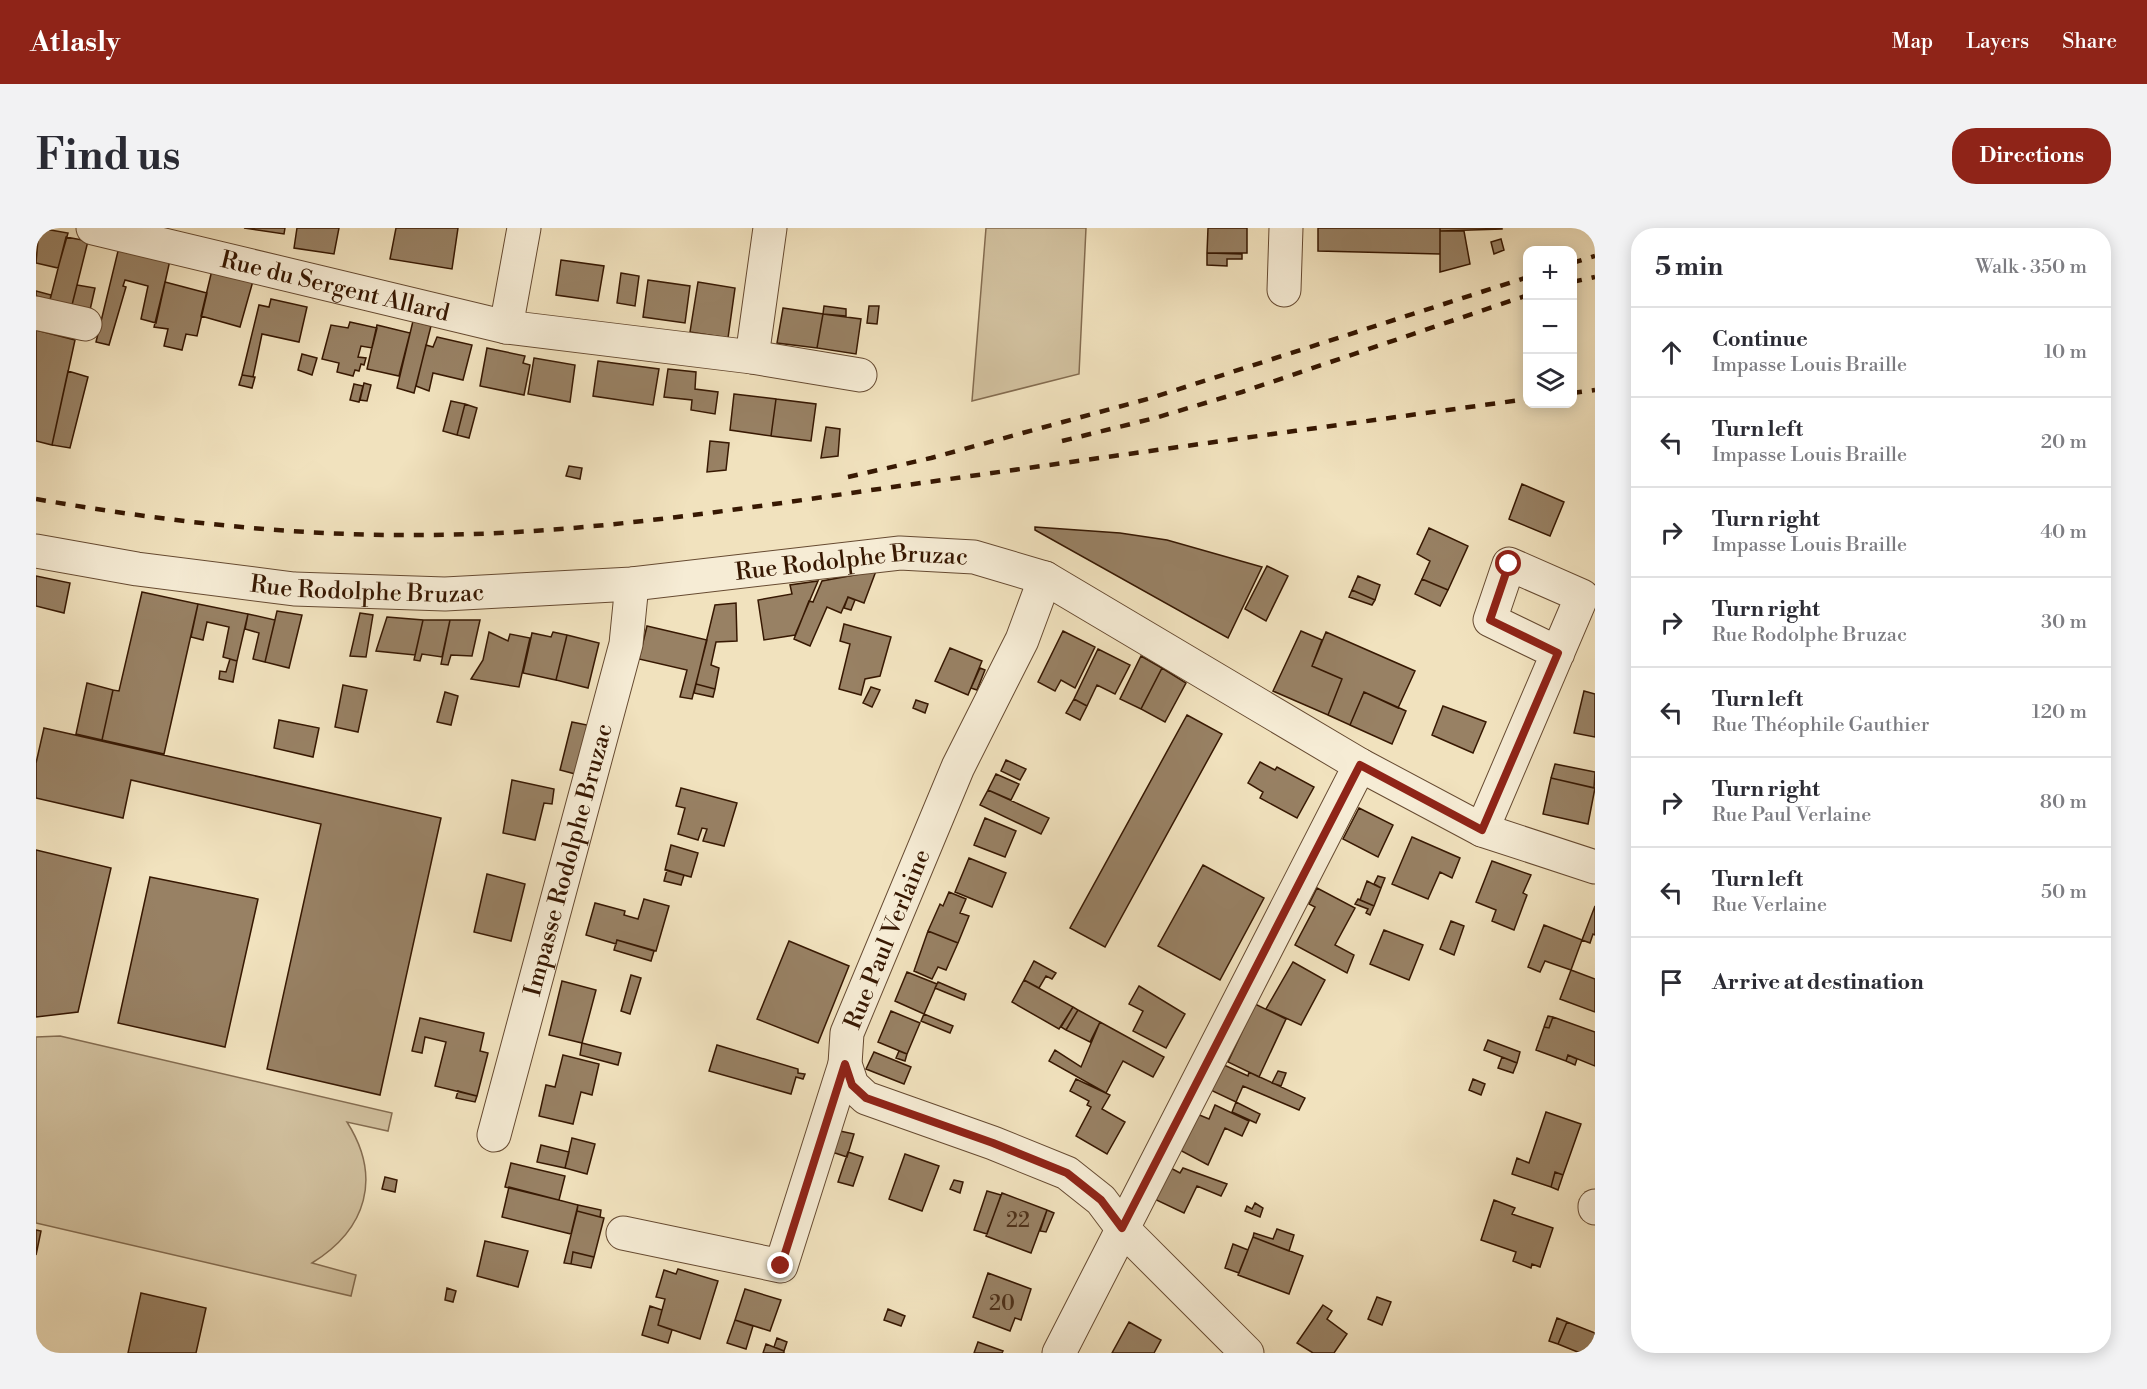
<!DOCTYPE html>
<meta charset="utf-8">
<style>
body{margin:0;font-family:"Libre Bodoni",serif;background:#f2f2f3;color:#2b2b33}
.controls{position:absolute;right:18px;top:18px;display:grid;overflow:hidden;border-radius:12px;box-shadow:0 3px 15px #0003}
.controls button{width:54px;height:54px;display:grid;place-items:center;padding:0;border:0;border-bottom:2px solid #e1e1e2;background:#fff;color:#2b2b33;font:30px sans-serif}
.stop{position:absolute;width:18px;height:18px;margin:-14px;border:4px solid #8f2418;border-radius:50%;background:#fff}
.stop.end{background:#8f2418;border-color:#fff;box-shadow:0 2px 6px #0008}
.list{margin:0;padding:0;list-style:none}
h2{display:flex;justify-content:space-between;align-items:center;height:78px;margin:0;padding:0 24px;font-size:26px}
h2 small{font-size:20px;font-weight:400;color:#7c7c81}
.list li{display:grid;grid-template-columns:39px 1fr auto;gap:18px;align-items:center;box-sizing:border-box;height:90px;padding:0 24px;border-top:2px solid #e1e1e2}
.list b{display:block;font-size:22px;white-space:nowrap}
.list p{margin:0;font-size:20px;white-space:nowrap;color:#7c7c81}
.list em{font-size:20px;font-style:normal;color:#7c7c81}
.icon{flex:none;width:33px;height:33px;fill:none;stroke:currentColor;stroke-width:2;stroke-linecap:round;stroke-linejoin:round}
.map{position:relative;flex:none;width:1559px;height:1125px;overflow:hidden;border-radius:24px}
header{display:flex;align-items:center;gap:36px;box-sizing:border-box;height:84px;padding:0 30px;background:#8f2418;color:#fff}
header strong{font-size:28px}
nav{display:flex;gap:33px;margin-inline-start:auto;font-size:21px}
.intro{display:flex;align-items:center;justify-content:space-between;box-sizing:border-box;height:144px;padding:0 36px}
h1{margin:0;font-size:42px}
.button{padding:15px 27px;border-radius:24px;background:#8f2418;color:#fff;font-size:21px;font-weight:700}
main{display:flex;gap:36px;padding:0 36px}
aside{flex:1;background:#fff;border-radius:24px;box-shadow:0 3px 15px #0003}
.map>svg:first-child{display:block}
</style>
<header>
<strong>Atlasly</strong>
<nav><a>Map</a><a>Layers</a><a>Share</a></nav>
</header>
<div class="intro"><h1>Find us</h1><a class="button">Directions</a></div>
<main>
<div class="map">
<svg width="1559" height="1125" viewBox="0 0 1559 1125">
<rect width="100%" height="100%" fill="#f1e2be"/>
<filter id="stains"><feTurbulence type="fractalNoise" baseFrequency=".00333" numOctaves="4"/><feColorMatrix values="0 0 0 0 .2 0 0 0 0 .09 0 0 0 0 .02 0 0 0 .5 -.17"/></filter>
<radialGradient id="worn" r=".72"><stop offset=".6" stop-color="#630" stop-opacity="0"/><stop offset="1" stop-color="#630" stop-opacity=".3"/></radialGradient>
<!-- green -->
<path fill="#d1c09e" stroke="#846c50" stroke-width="1.5" d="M950,0H1050L1043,146L936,173Z
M24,808L356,885L352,903L311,894C346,949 331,1001 276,1035L320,1047L315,1068L0,995V809Z"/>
<!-- building -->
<path fill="#988164" stroke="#371802" stroke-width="1.5" d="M3,0L32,5L22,40L0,35Z
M208,0H249L248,6Z
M261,0H303L298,26L258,20Z
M360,0H422L416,41L354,31Z
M1172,0H1211V25H1171Z
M1282,0H1404V26L1282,23Z
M1404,0H1466V1L1404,3Z
M1404,3H1428L1434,36L1404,44Z
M30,9L52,13L36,77L14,72Z
M1465,11L1468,22L1458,26L1455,14Z
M83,19L134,32L120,95L105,91L112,58L89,52L87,58L90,59L73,117L60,114Z
M1171,25L1206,26V31H1191V38L1171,37Z
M525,32L568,38L562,73L520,67Z
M176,42L217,53L204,99L165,88Z
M585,45L603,48L599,78L581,75Z
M612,52L654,58L649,95L607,89Z
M129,54L171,65L161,108L150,106L146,122L128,118L132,101L118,99Z
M662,54L699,60L692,110L654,104Z
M41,57L59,60L54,82L36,77Z
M0,63L15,67L14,72L0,68Z
M235,71L271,79L263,114L226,106L217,149L206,147L223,77L233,79Z
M788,78L810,81V88L787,86Z
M833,78H843L841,96L831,95Z
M747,80L787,86L781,120L741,115Z
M787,86L825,91L820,126L781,120Z
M377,93L395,98L378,165L361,160Z
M314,94L341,100L336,120L325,118L322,129L330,130L328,137L325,136L323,143L319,142L317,148L301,144L303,135L286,131L295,97L312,100Z
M341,97L374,105L363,148L331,141Z
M0,102L39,112L16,217L0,213Z
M401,109L436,117L427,152L397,145L393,163L380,158L390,117L397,119Z
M451,120L489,128L487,135L494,137L488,167L444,158Z
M266,126L281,130L276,147L262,142Z
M498,130L539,137L534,174L492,166Z
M562,133L623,141L617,177L557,168Z
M632,141L660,144L659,161L682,164L679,186L655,182L656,172L628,169Z
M32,143L52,149L34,220L16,217Z
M206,147L219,149L216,160L203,157Z
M328,155L335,157L331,173L324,172Z
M318,156L327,158L323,174L314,172Z
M698,166L740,171L735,208L694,202Z
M740,171L780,176L775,213L735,208Z
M415,173L429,176L421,207L407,203Z
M429,176L441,180L433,210L421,207Z
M790,199L804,201L802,228L785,230Z
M674,213L693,215L690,242L671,244Z
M533,238L546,240L544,251L530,248Z
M1486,256L1528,274L1514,308L1473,291Z
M999,299L1084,305L1131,312L1226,339L1192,410L999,302Z
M1393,300L1432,318L1412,362L1386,351L1394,333L1381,326Z
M1231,338L1252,348L1230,393L1209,381Z
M840,343L828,375L812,369L805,385L791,379L774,418L758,411L773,373L777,374L786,353Z
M0,348L34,355L28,385L0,378Z
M1322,348L1344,357L1339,372L1316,362Z
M1386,351L1412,362L1404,378L1379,366Z
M782,353L759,407L728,412L722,372L756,366L754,357Z
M1316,362L1339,372L1336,377L1313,369Z
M106,364L162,376L128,526L66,512L77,462L83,463Z
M812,369L819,372L815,382L808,380Z
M700,375L701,413L680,414L675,437L683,440L679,461L660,456L679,377Z
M162,376L212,386L201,433L187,429L193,399L171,394L167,412L155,409Z
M241,383L266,387L253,440L229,434Z
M324,385L337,387L330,429L314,428Z
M212,386L239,392L229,434L217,431L223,405L209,401Z
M351,389L387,392L379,427L340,423Z
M387,392H414L406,429L386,426L384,433L378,432Z
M414,392H444L436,428L415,427L412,437L405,436Z
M808,396L855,409L844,448L829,451L825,467L803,461L814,416L804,413Z
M611,398L671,412L656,471L644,469L651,442L603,431Z
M1027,403L1059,419L1039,460L1025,452L1019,463L1002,454Z
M1265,403L1286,412L1276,438L1306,451L1292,487L1237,463Z
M453,404L472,413L474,406L494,410L483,459L435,451L447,432Z
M517,404L531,407L520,452L487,445L496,405L515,409Z
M1290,404L1379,443L1362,480L1328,464L1314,497L1292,487L1306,451L1276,438Z
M531,407L563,415L552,460L520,452Z
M914,420L946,433L932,467L899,453Z
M1062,421L1094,437L1079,466L1061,457L1051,478L1038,471Z
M1105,428L1126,440L1105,481L1084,471Z
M194,431L201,433L197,454L183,451L184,443L190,444Z
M944,440L949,442L941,462L935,460Z
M1126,440L1150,455L1129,494L1105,481Z
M51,455L77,462L66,512L40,506Z
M660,456L679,461L677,469L658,465Z
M307,457L331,462L322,504L299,499Z
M835,459L844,462L836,479L827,475Z
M1548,463L1559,466V509L1538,505Z
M409,464L422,468L415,497L401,494Z
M1328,464L1370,483L1356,516L1314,497Z
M1038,471L1051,478L1044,492L1030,485Z
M880,472L892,476L889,485L877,480Z
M1407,478L1450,494L1437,525L1396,507Z
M1151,487L1186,506L1069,719L1034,700Z
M243,492L283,500L277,529L238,520Z
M536,494L556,498L543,547L524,542Z
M8,500L405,590L344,867L231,841L285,596L95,552L87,590L0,570V535Z
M970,532L990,541L984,552L965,543Z
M1224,534L1239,542L1241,539L1278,559L1261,590L1224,570L1227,564L1212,555Z
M1519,536L1559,544L1558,560L1515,550Z
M960,546L983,556L975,572L952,562Z
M1515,550L1559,560L1552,596L1507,586Z
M476,552L518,561L516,576L508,575L499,612L467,605Z
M645,560L701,575L688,618L667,613L671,601L666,600L662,612L642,606L649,580L640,578Z
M952,562L1013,590L1005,606L944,577Z
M1323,580L1357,597L1342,629L1307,611Z
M949,590L980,603L969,629L938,617Z
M1376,609L1424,630L1416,650L1404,644L1392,671L1356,656Z
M635,617L662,625L655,649L629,642Z
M0,622L75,640L42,784L0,789Z
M933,630L970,645L956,679L919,664Z
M1456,633L1495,647L1487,665L1491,667L1478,702L1456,693L1460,682L1440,674Z
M1167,637L1228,670L1184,752L1122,718Z
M631,642L648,647L645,657L628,653Z
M451,646L489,656L475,713L438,704Z
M1342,648L1349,650L1345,660L1338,656Z
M114,649L222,671L189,819L82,795Z
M1331,653L1345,660L1338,678L1324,672Z
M1281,660L1319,680L1299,717L1318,727L1311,745L1259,717L1279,679L1273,676Z
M913,664L930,671L924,685L933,688L922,715L892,703L904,676L907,678Z
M608,671L633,678L620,723L581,712L580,716L550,707L559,675L589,683L588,687L602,691Z
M1322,671L1338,678L1334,687L1330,685L1332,681L1319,676Z
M1559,678V707L1557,706L1554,715L1546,712Z
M1415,693L1428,698L1418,727L1404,721Z
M1508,697L1546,712L1535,742L1509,733L1504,744L1492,739Z
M1348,702L1387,717L1373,752L1334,736Z
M892,703L922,715L910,742L902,739L896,751L878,743Z
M581,712L618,723L615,733L578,722Z
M753,713L813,738L782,815L721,791Z
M998,733L1020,745L1016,751L1010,748L1003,760L988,752Z
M1257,734L1289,752L1265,797L1230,781Z
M1535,742L1559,751V784L1524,771Z
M871,744L901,756L888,786L859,773Z
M595,747L605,750L594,786L585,783Z
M988,752L1037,779L1023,801L976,774Z
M526,753L560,762L546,815L513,807Z
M902,754L930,766L928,772L899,760Z
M1103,758L1149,786L1130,820L1097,803L1107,783L1093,776Z
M1219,776L1250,791L1223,849L1192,834Z
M1037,779L1042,782L1030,802L1025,799Z
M1042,782L1064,794L1054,814L1030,802Z
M855,783L884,795L871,826L842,814Z
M888,786L917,798L914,805L885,793Z
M1512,788L1517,789L1513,800L1508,799Z
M1517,789L1559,804V838L1532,827L1530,833L1500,822L1508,799L1513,800Z
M384,790L448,805L444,823L452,825L441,868L399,858L410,814L389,809L386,825L376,823Z
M1064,794L1128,829L1117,849L1087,833L1070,865L1013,833L1019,822L1045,839Z
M1452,812L1484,824L1481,835L1448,822Z
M546,815L585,825L582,837L544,827Z
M681,817L762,841V845L769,846L767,851L760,849L755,866L673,843Z
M863,823L871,826L869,833L860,830Z
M838,824L875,839L868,856L830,841Z
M527,827L563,836L556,867L545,864L537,896L503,888L510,857L519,859Z
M1532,827L1541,831L1539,837L1530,833Z
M1466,829L1481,835L1477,845L1462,840Z
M1177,832L1212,848L1213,844L1269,870L1263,882L1207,858L1200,874L1166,858Z
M1242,843L1250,845L1245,858L1236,855Z
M1040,851L1074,867L1066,881L1089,894L1071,926L1040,908L1055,879L1051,877L1053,873L1034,863Z
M1437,851L1449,856L1445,867L1433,862Z
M422,863L441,868L439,874L420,870Z
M1200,874L1224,886L1220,895L1196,884Z
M1179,877L1213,893L1206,908L1189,900L1172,937L1138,919L1154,883L1173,891Z
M1510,884L1545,896L1527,947L1519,944L1515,959L1476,946L1481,930L1493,935Z
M804,903L818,906L811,929L796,924Z
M536,910L559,916L551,946L529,940Z
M505,917L533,924L529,940L501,934Z
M812,924L827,929L817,958L802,954Z
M869,926L903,938L886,983L853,971Z
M475,935L529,948L523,972L469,959Z
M1129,937L1144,945L1147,940L1191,956L1185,968L1161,958L1148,985L1114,969Z
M1519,944L1527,947L1522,962L1515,959Z
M349,949L361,952L359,964L346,961Z
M918,952L927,954L924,965L914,961Z
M473,959L542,977L535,1006L466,989Z
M951,963L965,967L951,1006L938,1002Z
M966,965L1011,982L995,1025L950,1008Z
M1458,972L1479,980L1476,986L1517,1000L1504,1039L1496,1036L1495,1040L1477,1033L1480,1024L1445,1012Z
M1219,975L1227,980L1224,989L1209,983L1211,978L1216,981Z
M542,977L565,982L564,989L541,983Z
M1011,982L1018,985L1010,1004L1004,1003Z
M541,983L568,990L558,1029L537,1024L535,1036L528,1035Z
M1241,1001L1258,1007L1253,1023L1217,1009L1218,1005L1237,1011Z
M0,1002L5,1003L0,1027Z
M1217,1009L1267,1028L1253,1066L1202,1047Z
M449,1013L492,1023L482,1059L441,1048Z
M1197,1016L1212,1022L1203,1045L1189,1040Z
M537,1024L558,1029L555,1040L535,1036Z
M642,1041L682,1053L664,1111L622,1097L629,1071L620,1069L628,1042L640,1046Z
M952,1045L995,1061L985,1092L979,1090L974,1103L937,1089Z
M411,1060L420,1063L417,1074L409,1072Z
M709,1061L745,1072L734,1103L699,1092Z
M105,1065L170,1080L160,1125H92Z
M1341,1069L1355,1074L1346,1097L1332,1091Z
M1287,1077L1296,1083L1291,1091L1311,1106L1298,1125H1277L1261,1115Z
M614,1078L626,1082L622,1097L636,1102L632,1115L606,1107Z
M852,1081L869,1088L865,1098L848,1092Z
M1521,1090L1531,1094L1522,1116L1513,1113Z
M699,1092L717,1098L710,1121L691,1115Z
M1093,1094L1125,1112L1118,1125H1076Z
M1531,1094L1559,1105V1125H1544L1522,1116Z
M741,1110L751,1114L748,1123L738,1119Z
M942,1114L967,1123L966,1125H938Z
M730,1116L748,1123V1125H727Z"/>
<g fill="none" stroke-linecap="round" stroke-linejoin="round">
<defs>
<g id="minor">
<path id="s1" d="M57,0L470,99L716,129L824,147"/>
<path d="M1248,62L1250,0"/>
<path d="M0,85L49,96"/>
<path d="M470,99L488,0"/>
<path d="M716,129L734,0"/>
<path id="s2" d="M0,323L101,341L258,361L409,366L596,356L864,325L938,329L1009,350L1324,537L1446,602L1559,639"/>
<path d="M1009,350L986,412L922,539L811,805L809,836L816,857L830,870L957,915L1031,945L1065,972L1086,1000L1211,1125"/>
<path d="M1446,602L1546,368L1473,336L1454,392L1522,425"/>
<path id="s3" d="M458,907L590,416L596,356"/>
<path d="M1559,980V978"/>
<path d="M587,1005L745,1038L809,836"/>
<path d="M1023,1125L1324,537"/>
</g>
</defs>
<!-- minor casing -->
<use href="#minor" stroke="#664a31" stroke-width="35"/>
<!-- minor -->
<use href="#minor" stroke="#f6ecd5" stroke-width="33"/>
<!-- rail -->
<path stroke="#371802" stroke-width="4.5" stroke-dasharray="10 10" stroke-linecap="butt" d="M1536,35L1559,28
M1536,54L1559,49
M1536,165L1559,162
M1026,213L1119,190L1206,164L1492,67
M812,249L895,230L1115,170L1492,49
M0,271C126,293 255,308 383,307C550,307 714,279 878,256C1083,227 1287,199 1492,171"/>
</g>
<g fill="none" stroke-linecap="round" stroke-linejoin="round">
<!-- route -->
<path stroke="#8f2418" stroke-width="8" d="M745,1038L809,836L816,857L830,870L957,915L1031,945L1065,972L1086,1000L1324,537L1446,602L1522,425L1454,392L1473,336"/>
</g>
<g text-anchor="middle" stroke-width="6" stroke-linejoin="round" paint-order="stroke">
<!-- number labels -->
<g font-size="21" fill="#4f321a">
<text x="982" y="999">22</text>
<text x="966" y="1082">20</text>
</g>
<!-- street labels -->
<g font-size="24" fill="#371802" stroke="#f6ecd5">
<text dy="8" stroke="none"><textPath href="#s1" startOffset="249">Rue du Sergent Allard</textPath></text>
<text dy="8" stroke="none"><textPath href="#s2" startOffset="820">Rue Rodolphe Bruzac</textPath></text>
<text dy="8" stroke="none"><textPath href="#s2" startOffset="334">Rue Rodolphe Bruzac</textPath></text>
<text dy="8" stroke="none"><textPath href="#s3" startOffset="285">Impasse Rodolphe Bruzac</textPath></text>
<text transform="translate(851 711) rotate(-68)" y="8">Rue Paul Verlaine</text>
</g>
</g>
<rect width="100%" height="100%" filter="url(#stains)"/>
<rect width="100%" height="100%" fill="url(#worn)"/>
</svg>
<div class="controls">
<button>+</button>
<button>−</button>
<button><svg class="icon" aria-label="layers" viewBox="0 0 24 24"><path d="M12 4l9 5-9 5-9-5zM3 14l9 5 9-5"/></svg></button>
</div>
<div class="stop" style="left:1473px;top:336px"></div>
<div class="stop end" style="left:745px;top:1038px"></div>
</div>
<aside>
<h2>5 min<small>Walk · 350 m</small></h2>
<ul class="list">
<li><svg class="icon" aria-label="ahead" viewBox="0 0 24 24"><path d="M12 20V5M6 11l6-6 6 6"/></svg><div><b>Continue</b><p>Impasse Louis Braille</p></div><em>10 m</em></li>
<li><svg class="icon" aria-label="left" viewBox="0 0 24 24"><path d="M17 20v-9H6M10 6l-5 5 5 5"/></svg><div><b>Turn left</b><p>Impasse Louis Braille</p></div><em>20 m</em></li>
<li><svg class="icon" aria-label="right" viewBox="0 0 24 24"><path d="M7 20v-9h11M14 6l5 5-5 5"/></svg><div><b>Turn right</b><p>Impasse Louis Braille</p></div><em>40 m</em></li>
<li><svg class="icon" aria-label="right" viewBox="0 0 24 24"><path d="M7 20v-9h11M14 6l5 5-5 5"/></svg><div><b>Turn right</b><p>Rue Rodolphe Bruzac</p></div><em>30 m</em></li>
<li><svg class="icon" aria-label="left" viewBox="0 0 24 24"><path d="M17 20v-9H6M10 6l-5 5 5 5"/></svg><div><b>Turn left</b><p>Rue Théophile Gauthier</p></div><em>120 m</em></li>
<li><svg class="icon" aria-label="right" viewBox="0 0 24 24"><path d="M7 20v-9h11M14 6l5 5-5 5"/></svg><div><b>Turn right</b><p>Rue Paul Verlaine</p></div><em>80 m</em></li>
<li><svg class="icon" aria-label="left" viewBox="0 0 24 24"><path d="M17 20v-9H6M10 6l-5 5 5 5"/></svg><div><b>Turn left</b><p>Rue Verlaine</p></div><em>50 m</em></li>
<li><svg class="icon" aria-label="arrive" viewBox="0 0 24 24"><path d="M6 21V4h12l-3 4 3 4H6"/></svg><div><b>Arrive at destination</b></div></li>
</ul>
</aside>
</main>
